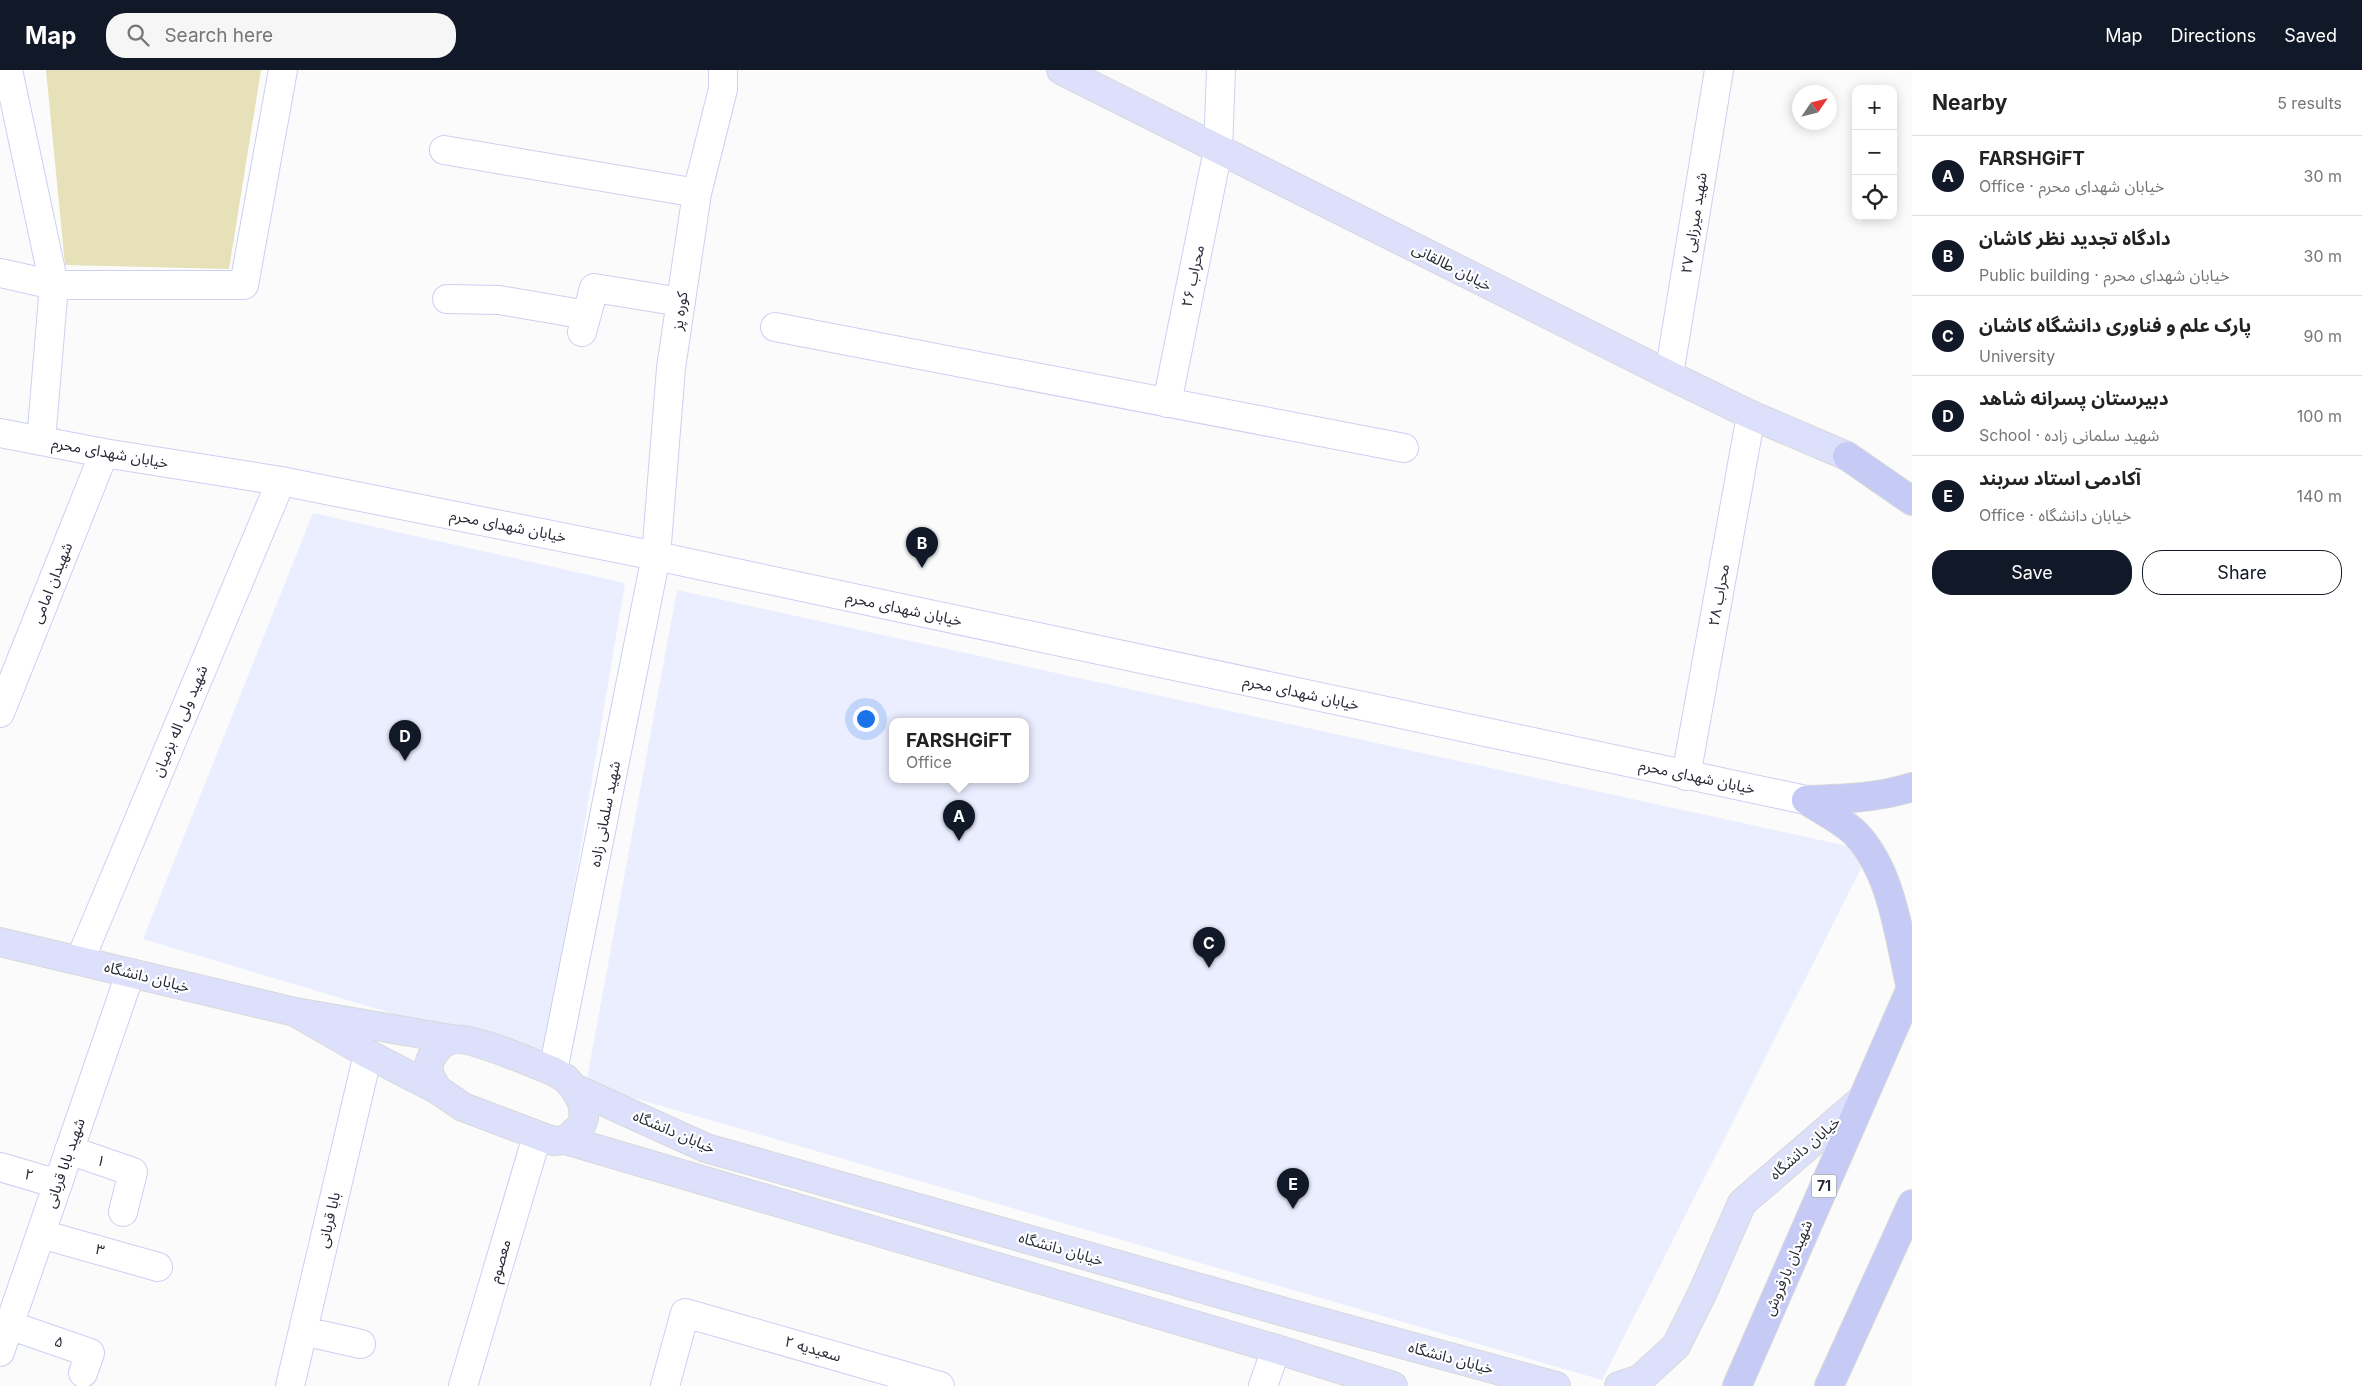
<!DOCTYPE html>
<meta charset="utf-8">
<style>
body{margin:0;font-family:Inter,"Noto Sans Arabic",sans-serif;background:#f6f6f6;color:#222}
.controls{position:absolute;right:15px;top:15px;display:grid;overflow:hidden;border-radius:10px;box-shadow:0 2px 12px #0003}
.controls button{width:45px;height:45px;display:grid;place-items:center;padding:0;border:0;border-bottom:1px solid #e0e0e0;background:#fff;color:#222;font:25px sans-serif}
.compass{position:absolute;left:1792px;top:15px;width:45px;height:45px;border-radius:50%;background:#fff;box-shadow:0 2px 12px #0003;rotate:55deg}
.you{position:absolute;left:865px;top:648px;width:18px;height:18px;margin:-12px;border:4px solid #fff;border-radius:50%;background:#1a73e8;box-shadow:0 0 0 8px #1a73e833}
.badge{display:grid;place-items:center;width:32px;height:32px;border-radius:50%;background:#111827;color:#fff;font-size:16px;font-weight:700}
.pin{position:absolute;translate:-50% -41px;filter:drop-shadow(0 1px 2px #0008)}
.pin::after{content:'';position:absolute;top:26px;width:18px;height:15px;background:inherit;clip-path:polygon(0 0,100% 0,50% 100%)}
.popup{position:absolute;left:889px;top:648px;width:140px;height:65px;box-sizing:border-box;display:grid;place-content:center;border-radius:10px;background:#fff;filter:drop-shadow(0 1px 4px #0005);font-size:16px;white-space:nowrap;color:#767676}
.popup b{font-size:19px;color:#222}
.popup::after{content:'';position:absolute;left:50%;top:100%;margin-left:-10px;border:10px solid transparent;border-top-color:#fff}
.list{margin:0;padding:0;list-style:none}
h2{display:flex;justify-content:space-between;align-items:center;height:65px;margin:0;padding:0 20px;font-size:21px}
h2 small{font-size:16px;font-weight:400;color:#767676}
.list li{display:grid;grid-template-columns:32px 1fr auto;gap:15px;align-items:center;box-sizing:border-box;height:80px;padding:0 20px;border-top:1px solid #e0e0e0}
.list b{display:block;font-size:19px;white-space:nowrap}
.list p{margin:0;font-size:16px;white-space:nowrap;color:#767676}
.list em{font-size:16px;font-style:normal;color:#767676}
.actions{display:flex;gap:10px;padding:15px 20px}
.actions a{flex:1;padding:11px 0;border:1px solid #111827;border-radius:20px;text-align:center;font-size:18px;color:#111827}
.actions .main{background:#111827;color:#fff}
.icon{flex:none;width:28px;height:28px;fill:none;stroke:currentColor;stroke-width:2;stroke-linecap:round;stroke-linejoin:round}
.map{position:relative;flex:none;width:1912px;height:1316px;overflow:hidden}
header{display:flex;align-items:center;gap:30px;box-sizing:border-box;height:70px;padding:0 25px;background:#111827;color:#fff}
header strong{font-size:24px}
nav{display:flex;gap:28px;margin-inline-start:auto;font-size:18px}
.search{width:350px;height:45px;background:#f6f6f6;display:flex;align-items:center;gap:12px;box-sizing:border-box;padding:0 18px;border-radius:20px;color:#767676;font-size:19px}
main{display:flex}
aside{flex:1;background:#fff}
.map>svg:first-child{display:block}
</style>
<header>
<strong>Map</strong>
<div class="search"><svg class="icon" aria-label="search" viewBox="0 0 24 24"><circle cx="10" cy="10" r="6"/><path d="M15 15l6 6"/></svg>Search here</div>
<nav><a>Map</a><a>Directions</a><a>Saved</a></nav>
</header>
<main>
<div class="map">
<svg width="1912" height="1316" viewBox="0 0 1912 1316">
<rect width="100%" height="100%" fill="#fbfbfb"/>
<!-- built -->
<path fill="#ebeeff" fill-rule="evenodd" d="M313,443L625,513L545,989L143,869Z
M677,520L1870,781L1602,1310L586,1014ZM893,652H1025V710H893Z"/>
<!-- green -->
<path fill="#e6e1b9" d="M46,0H261L229,199L65,195Z"/>
<g fill="none" stroke-linecap="round" stroke-linejoin="round">
<defs>
<path id="minor" d="M8,0L54,215H244L283,0
M444,80L697,123
M0,203L54,215L41,371
M447,229L499,230L587,245
M775,257L1404,378
M582,262L594,218L681,232
M1669,305L1719,0
M1167,333L1218,80L1221,0
M0,363L104,383L281,411L656,486L1806,730
M0,643L104,383
M1686,706L1751,345
M80,890L281,411
M553,1001L656,486L671,298L697,123L723,19V0
M69,1080L133,1102L123,1142
M0,1097L58,1114
M41,1164L158,1197
M9,1255L90,1283L83,1303
M303,1261L361,1274
M0,1282L130,904
M290,1316L368,984
M463,1316L537,1066
M665,1316L685,1243L940,1316
M1263,1316L1276,1279"/>
<path id="major" d="M1061,0L1669,305L1751,345L1847,386
M0,872L295,942L451,969
M295,942L368,984L438,1020L463,1037L553,1071L566,1070L581,1056L584,1048L582,1032L574,1018L565,1008L553,1001C534,994 467,964 450,970C443,972 439,976 435,982C424,997 429,1006 438,1020
M574,1018L706,1078L1288,1243L1556,1316
M566,1070L1276,1279L1393,1316
M1619,1316L1640,1309L1676,1276L1702,1224L1742,1133L1860,1031"/>
<path id="highway" d="M1847,386L1912,431
M1806,730C1822,741 1844,751 1857,765C1893,804 1899,868 1911,918
M1806,730C1842,729 1878,728 1912,717
M1737,1316L1912,916
M1829,1316L1912,1134"/>
</defs>
<!-- minor casing -->
<use href="#minor" stroke="#ccd0f2" stroke-width="30"/>
<!-- major casing -->
<use href="#major" stroke="#d8d8db" stroke-width="30"/>
<!-- highway casing -->
<use href="#highway" stroke="#d8d8db" stroke-width="30"/>
<!-- minor -->
<use href="#minor" stroke="#fff" stroke-width="28"/>
<!-- major -->
<use href="#major" stroke="#dde0fa" stroke-width="28"/>
<!-- highway -->
<use href="#highway" stroke="#c6cbf6" stroke-width="28"/>
</g>
<g text-anchor="middle" stroke-width="4.5" stroke-linejoin="round" paint-order="stroke">
<!-- shield labels -->
<rect fill="#fff" stroke="#676872" stroke-width="1" x="1811.5" y="1104.5" width="25" height="23" rx="4"/>
<g font-size="14" font-weight="bold" fill="#262835">
<text x="1824" y="1121">71</text>
</g>
<!-- street labels -->
<g font-size="15" fill="#262835" stroke="#fff">
<text transform="translate(1694 153) rotate(-81)" y="5">شهید میرزایی ۲۷</text>
<text transform="translate(1452 197) rotate(27)" y="5">خیابان طالقانی</text>
<text transform="translate(1193 206) rotate(-78)" y="5">محراب ۲۶</text>
<text transform="translate(680 241) rotate(-82)" y="5">کوره پز</text>
<text transform="translate(110 383) rotate(10)" y="5">خیابان شهدای محرم</text>
<text transform="translate(508 456) rotate(11)" y="5">خیابان شهدای محرم</text>
<text transform="translate(52 513) rotate(-68)" y="5">شهیدان امامی</text>
<text transform="translate(1719 525) rotate(-80)" y="5">محراب ۲۸</text>
<text transform="translate(904 539) rotate(12)" y="5">خیابان شهدای محرم</text>
<text transform="translate(1301 623) rotate(12)" y="5">خیابان شهدای محرم</text>
<text transform="translate(180 651) rotate(-67)" y="5">شهید ولی اله بزمیان</text>
<text transform="translate(1697 707) rotate(12)" y="5">خیابان شهدای محرم</text>
<text transform="translate(605 744) rotate(-79)" y="5">شهید سلمانی زاده</text>
<text transform="translate(147 907) rotate(14)" y="5">خیابان دانشگاه</text>
<text transform="translate(674 1062) rotate(23)" y="5">خیابان دانشگاه</text>
<text transform="translate(1805 1078) rotate(-41)" y="5">خیابان دانشگاه</text>
<text transform="translate(101 1091) rotate(19)" y="5">۱</text>
<text transform="translate(65 1093) rotate(-71)" y="5">شهید بابا قربانی</text>
<text transform="translate(29 1105) rotate(16)" y="5">۲</text>
<text transform="translate(329 1150) rotate(-77)" y="5">بابا قربانی</text>
<text transform="translate(1061 1179) rotate(16)" y="5">خیابان دانشگاه</text>
<text transform="translate(100 1180) rotate(16)" y="5">۳</text>
<text transform="translate(500 1191) rotate(-74)" y="5">معصوم</text>
<text transform="translate(1788 1198) rotate(-67)" y="5">شهیدان بارفروش</text>
<text transform="translate(59 1272) rotate(19)" y="5">۵</text>
<text transform="translate(813 1279) rotate(16)" y="5">سعیدیه ۲</text>
<text transform="translate(1451 1288) rotate(15)" y="5">خیابان دانشگاه</text>
</g>
</g>
</svg>
<div class="controls">
<button>+</button>
<button>−</button>
<button><svg class="icon" aria-label="locate" viewBox="0 0 24 24"><circle cx="12" cy="12" r="6"/><path d="M12 2v4M12 18v4M2 12h4M18 12h4"/></svg></button>
</div>
<svg class="compass" viewBox="-18 -18 36 36"><path d="M0-13l5 13h-10z" fill="#e53935"/><path d="M0 13l5-13h-10z" fill="#767676"/></svg>
<div class="you"></div>
<div class="pin badge" style="left:959px;top:771px">A</div>
<div class="popup"><b>FARSHGiFT</b>Office</div>
<div class="pin badge" style="left:922px;top:498px">B</div>
<div class="pin badge" style="left:1209px;top:898px">C</div>
<div class="pin badge" style="left:405px;top:691px">D</div>
<div class="pin badge" style="left:1293px;top:1139px">E</div>
</div>
<aside>
<h2>Nearby<small>5 results</small></h2>
<ul class="list">
<li><span class="badge">A</span><div><b>FARSHGiFT</b><p>Office · خیابان شهدای محرم</p></div><em>30 m</em></li>
<li><span class="badge">B</span><div><b>دادگاه تجدید نظر کاشان</b><p>Public building · خیابان شهدای محرم</p></div><em>30 m</em></li>
<li><span class="badge">C</span><div><b>پارک علم و فناوری دانشگاه کاشان</b><p>University</p></div><em>90 m</em></li>
<li><span class="badge">D</span><div><b>دبیرستان پسرانه شاهد</b><p>School · شهید سلمانی زاده</p></div><em>100 m</em></li>
<li><span class="badge">E</span><div><b>آکادمی استاد سربند</b><p>Office · خیابان دانشگاه</p></div><em>140 m</em></li>
</ul>
<div class="actions"><a class="main">Save</a><a>Share</a></div>
</aside>
</main>
